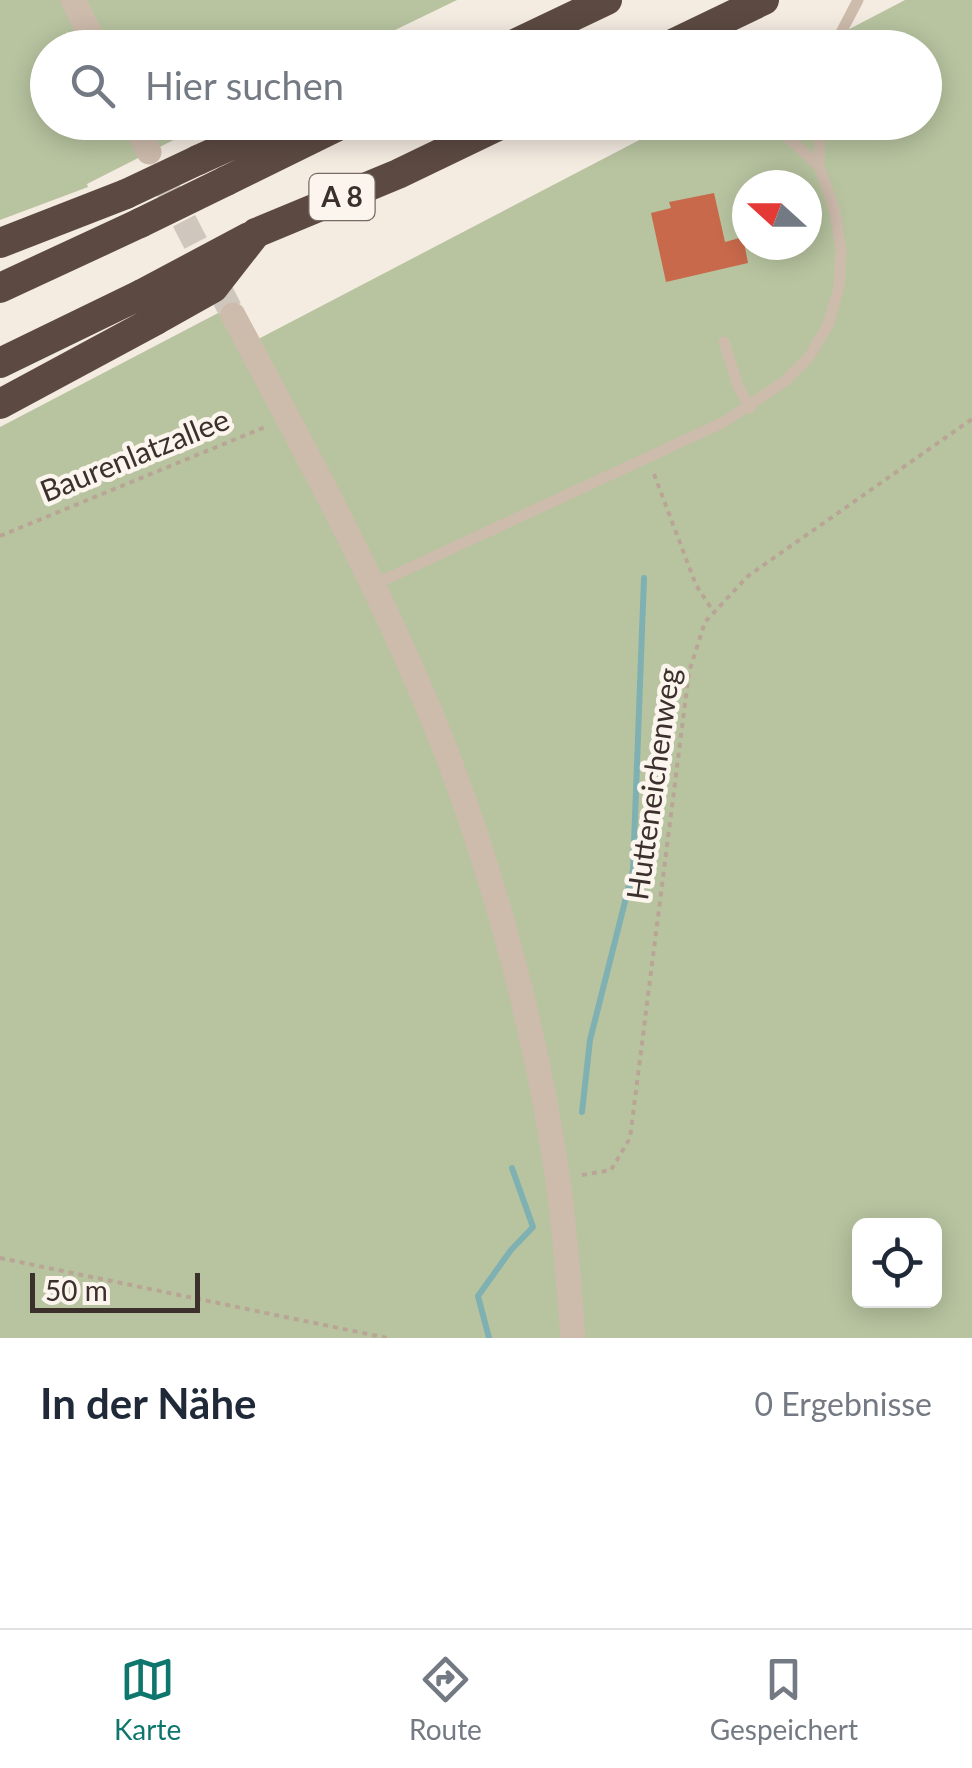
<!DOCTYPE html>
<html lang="de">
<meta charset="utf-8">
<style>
body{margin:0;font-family:Lato,sans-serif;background:#f6f6f7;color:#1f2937}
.controls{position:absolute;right:30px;bottom:30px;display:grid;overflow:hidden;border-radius:15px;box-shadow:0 5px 25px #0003}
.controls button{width:90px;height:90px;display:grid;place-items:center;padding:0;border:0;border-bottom:2px solid #e0e1e3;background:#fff;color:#1f2937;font:50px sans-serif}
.compass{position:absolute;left:732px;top:170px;width:90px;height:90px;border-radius:50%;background:#fff;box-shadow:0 5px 25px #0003;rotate:291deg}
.scale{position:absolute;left:30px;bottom:25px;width:170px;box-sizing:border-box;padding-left:10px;border:5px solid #3b302b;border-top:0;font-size:28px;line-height:35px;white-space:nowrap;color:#3b302b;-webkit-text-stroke:8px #fbf5ee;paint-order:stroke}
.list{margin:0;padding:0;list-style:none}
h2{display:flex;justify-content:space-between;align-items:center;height:130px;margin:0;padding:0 40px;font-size:42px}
h2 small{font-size:32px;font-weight:400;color:#747a83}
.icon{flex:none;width:55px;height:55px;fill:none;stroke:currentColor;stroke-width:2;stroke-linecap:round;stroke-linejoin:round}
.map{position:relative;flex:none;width:972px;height:1338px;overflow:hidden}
.search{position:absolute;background:#fff;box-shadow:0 5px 25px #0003;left:30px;right:30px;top:30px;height:110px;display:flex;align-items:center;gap:25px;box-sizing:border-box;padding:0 35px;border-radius:55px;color:#747a83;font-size:38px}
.sheet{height:290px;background:#fff}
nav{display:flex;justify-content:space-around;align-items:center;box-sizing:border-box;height:140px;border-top:2px solid #e0e1e3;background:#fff;font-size:28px;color:#747a83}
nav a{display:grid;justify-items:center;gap:5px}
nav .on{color:#0f766e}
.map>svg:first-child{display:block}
</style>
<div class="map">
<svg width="972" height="1338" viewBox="0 0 972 1338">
<rect width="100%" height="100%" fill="#f4ebe1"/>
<!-- green -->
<path fill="#b8c4a0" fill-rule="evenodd" d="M0,0H457L360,47L48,48V122L207,123L87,184L88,187L0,220Z
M905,0H972V1338H0V427L220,312L239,349L672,123L924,122V48L815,47ZM747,185H807V245H747ZM860,1226H934V1300H860Z"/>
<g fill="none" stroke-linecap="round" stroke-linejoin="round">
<!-- stream -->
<path stroke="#7fb0b2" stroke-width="6" d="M582,1112L590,1040L633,870L644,578
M489,1338L478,1296L511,1250L533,1227L512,1168"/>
</g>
<!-- building -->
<path fill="#c8694b" d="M714,193L725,242L743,237L748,263L666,282L651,213L671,208L669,202Z"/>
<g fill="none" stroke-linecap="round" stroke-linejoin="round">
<!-- tertiary-tunnel -->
<path stroke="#cfc6bd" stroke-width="25" stroke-dasharray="25 12" stroke-linecap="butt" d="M167,188L233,315"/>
<!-- path -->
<path stroke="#b9a596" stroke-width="4" stroke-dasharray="5 5" stroke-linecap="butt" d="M654,474L696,585L713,611
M0,536L265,427
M582,1175L611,1170L630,1138L689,672L705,622L748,576L972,419
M0,1258L387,1338"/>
<!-- service -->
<path stroke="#cdbbac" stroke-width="11" d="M833,48L858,0
M771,122L819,166
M724,342L738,386L750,408
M373,585L724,422L784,382L809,357L828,325L839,287L841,251L835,212L819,166L820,122"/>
<!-- tertiary -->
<path stroke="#cdbbac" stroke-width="25" d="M73,0L97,48
M134,122L149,152
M233,315C299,439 367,564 422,693C487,844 534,1018 558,1180C565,1232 569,1285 573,1338"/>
<!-- motorway -->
<path stroke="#5c4a42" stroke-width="30" d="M506,48L607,0
M664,48L764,0
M198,160L282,122
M226,181L346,122
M256,233L398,174L506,122
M0,243L126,194
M0,288L140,223
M0,363L142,294
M0,404L156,320"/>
<!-- motorway-bridge -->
<path stroke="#5c4a42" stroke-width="30" d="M126,194L198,160
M140,223L226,181
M142,294L249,237
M156,320L213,288L256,233"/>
</g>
<g text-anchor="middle" stroke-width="9" stroke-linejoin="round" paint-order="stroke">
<!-- shield labels -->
<rect fill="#fbf5ee" stroke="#756b66" stroke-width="2.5" x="309.5" y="174" width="65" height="46" rx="8"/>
<g font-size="28" font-weight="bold" fill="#3b302b">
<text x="342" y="207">A 8</text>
</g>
<!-- street labels -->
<g font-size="30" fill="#3b302b" stroke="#fbf5ee">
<text transform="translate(135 456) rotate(-22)" y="10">Baurenlatzallee</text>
<text transform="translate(654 784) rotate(-82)" y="10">Hutteneichenweg</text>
</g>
</g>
</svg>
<div class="controls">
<button><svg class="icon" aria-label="locate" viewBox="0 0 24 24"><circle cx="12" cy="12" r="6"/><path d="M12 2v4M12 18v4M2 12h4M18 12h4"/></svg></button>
</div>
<svg class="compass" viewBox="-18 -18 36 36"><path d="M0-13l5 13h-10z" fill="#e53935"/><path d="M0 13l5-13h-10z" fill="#747a83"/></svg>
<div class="scale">50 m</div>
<div class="search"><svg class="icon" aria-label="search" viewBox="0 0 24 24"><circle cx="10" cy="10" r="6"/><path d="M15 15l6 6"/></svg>Hier suchen</div>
</div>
<section class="sheet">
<h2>In der Nähe<small>0 Ergebnisse</small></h2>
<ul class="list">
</ul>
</section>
<nav>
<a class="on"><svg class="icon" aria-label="map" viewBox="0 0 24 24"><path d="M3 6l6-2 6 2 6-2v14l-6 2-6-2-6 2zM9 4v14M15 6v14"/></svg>Karte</a>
<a><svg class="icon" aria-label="directions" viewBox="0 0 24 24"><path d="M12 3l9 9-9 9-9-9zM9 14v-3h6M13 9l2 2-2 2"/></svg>Route</a>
<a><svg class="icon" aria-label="saved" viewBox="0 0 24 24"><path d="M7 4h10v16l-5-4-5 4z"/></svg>Gespeichert</a>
</nav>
